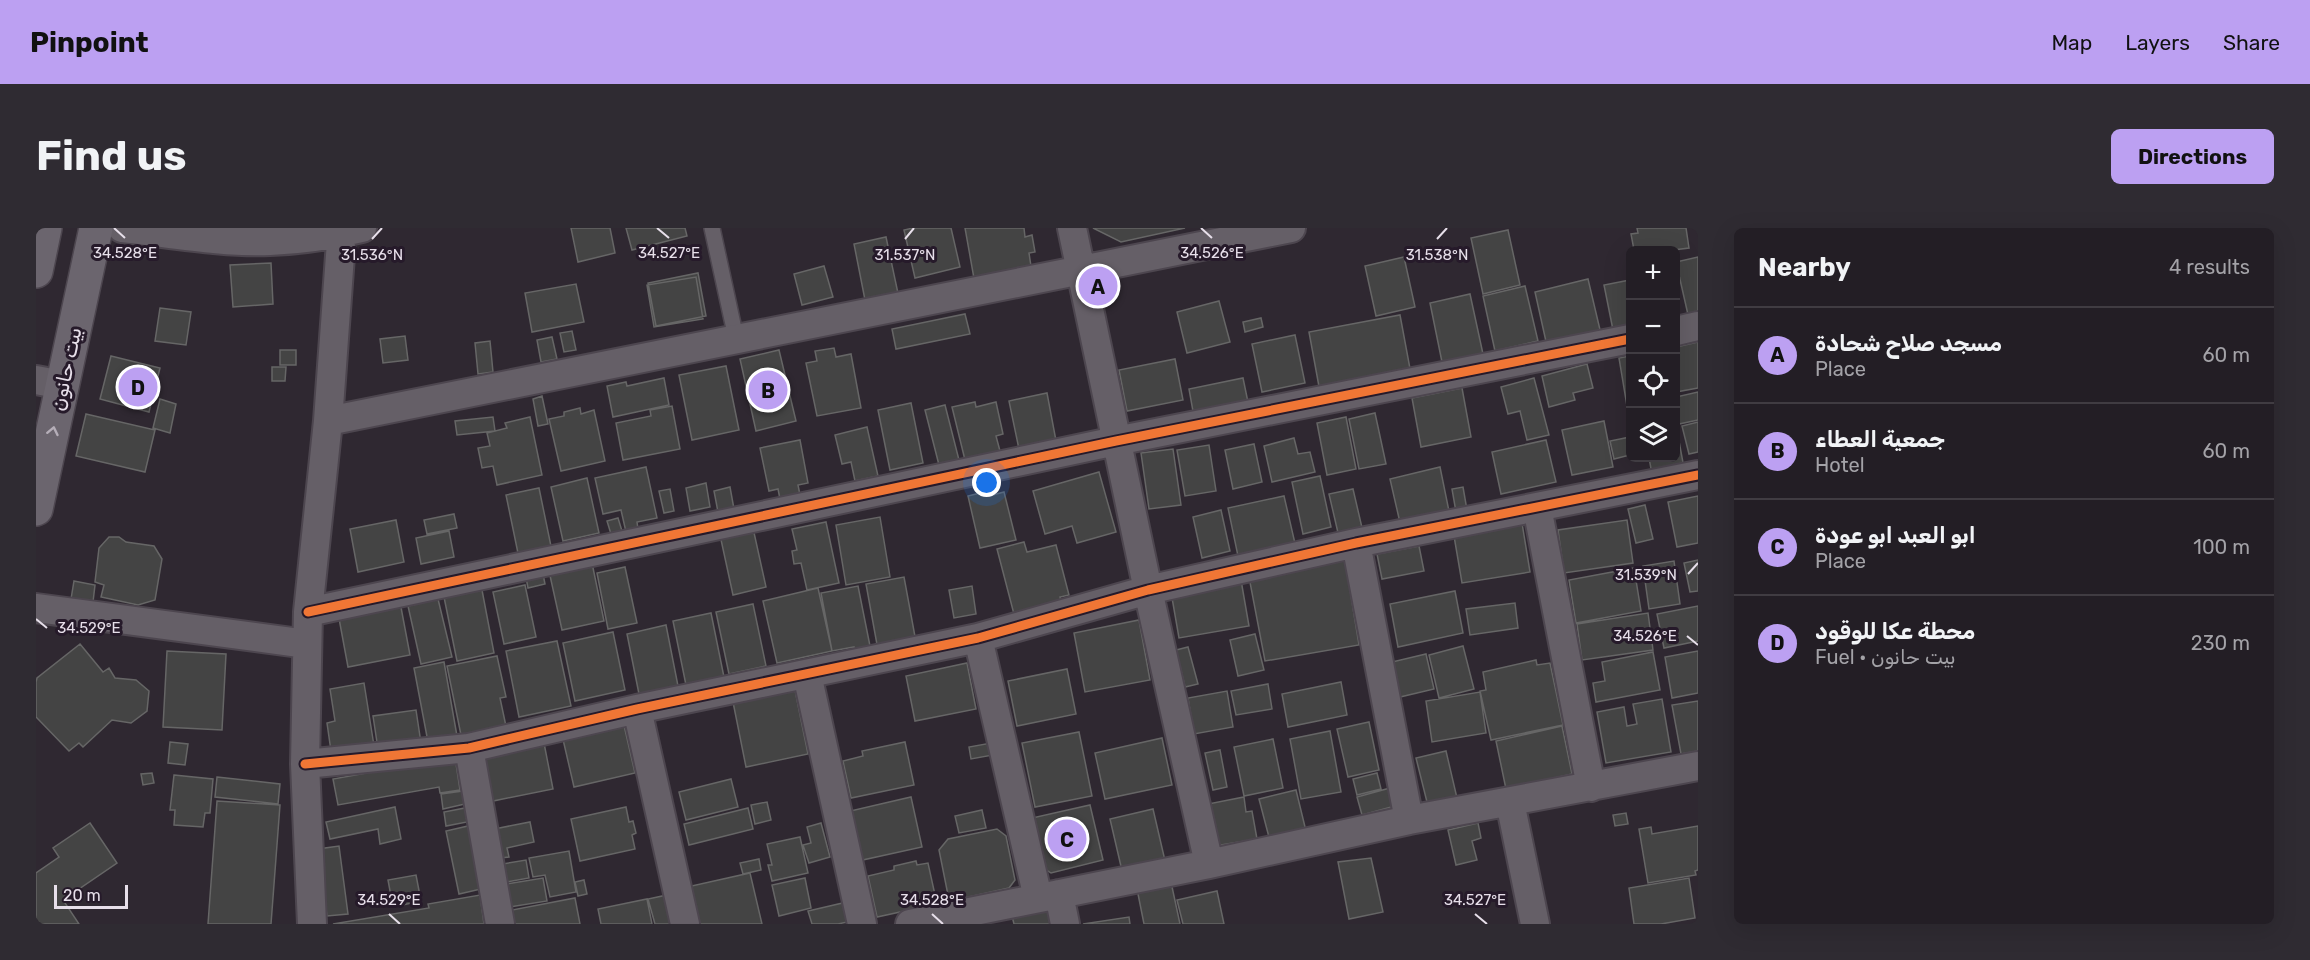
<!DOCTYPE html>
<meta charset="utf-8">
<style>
body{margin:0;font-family:Rubik,"Noto Sans Arabic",sans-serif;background:#2f2b32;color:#f1f3f6}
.controls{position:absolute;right:18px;top:18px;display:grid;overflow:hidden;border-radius:9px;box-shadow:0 6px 24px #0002}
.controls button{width:54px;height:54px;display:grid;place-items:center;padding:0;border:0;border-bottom:2px solid #403c42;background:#231e25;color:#f1f3f6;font:30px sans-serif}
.scale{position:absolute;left:18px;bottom:15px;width:74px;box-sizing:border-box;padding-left:6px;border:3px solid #e7dfea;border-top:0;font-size:16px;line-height:21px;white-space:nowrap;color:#e7dfea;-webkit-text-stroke:4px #261a2a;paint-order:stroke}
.you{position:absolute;left:951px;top:255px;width:21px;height:21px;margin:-15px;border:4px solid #fff;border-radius:50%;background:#1a73e8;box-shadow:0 0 0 9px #1a73e833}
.badge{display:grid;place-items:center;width:39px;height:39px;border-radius:50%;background:#bca0f2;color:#111;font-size:20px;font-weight:700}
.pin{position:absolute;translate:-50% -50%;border:3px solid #fff;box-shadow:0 2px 6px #0006}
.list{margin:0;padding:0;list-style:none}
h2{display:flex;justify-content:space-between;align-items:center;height:78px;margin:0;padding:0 24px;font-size:26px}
h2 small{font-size:20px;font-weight:400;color:#a3a2a7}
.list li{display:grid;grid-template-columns:39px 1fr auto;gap:18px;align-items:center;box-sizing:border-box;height:96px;padding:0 24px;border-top:2px solid #403c42}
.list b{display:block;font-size:22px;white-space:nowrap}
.list p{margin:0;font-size:20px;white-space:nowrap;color:#a3a2a7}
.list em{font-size:20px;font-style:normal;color:#a3a2a7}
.icon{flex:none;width:33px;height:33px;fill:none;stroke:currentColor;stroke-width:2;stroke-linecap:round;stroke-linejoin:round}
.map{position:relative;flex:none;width:1662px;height:696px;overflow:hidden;border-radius:9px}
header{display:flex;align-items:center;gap:36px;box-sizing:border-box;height:84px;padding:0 30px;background:#bca0f2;color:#111}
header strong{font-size:28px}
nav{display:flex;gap:33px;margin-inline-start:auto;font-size:21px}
.intro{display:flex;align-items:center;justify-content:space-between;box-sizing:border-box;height:144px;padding:0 36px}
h1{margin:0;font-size:42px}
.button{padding:15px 27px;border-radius:9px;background:#bca0f2;color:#111;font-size:21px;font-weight:700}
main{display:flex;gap:36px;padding:0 36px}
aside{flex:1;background:#231e25;border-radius:9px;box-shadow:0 6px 24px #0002}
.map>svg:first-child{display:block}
</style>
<header>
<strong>Pinpoint</strong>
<nav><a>Map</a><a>Layers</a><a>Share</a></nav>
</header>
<div class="intro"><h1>Find us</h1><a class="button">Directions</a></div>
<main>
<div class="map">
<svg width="1662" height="696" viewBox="0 0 1662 696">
<rect width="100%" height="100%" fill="#2f2831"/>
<!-- building -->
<path fill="#444" stroke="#666" stroke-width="1.5" d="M535,0H574L579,25L542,34Z
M590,0H649L651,8L596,22Z
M877,0H915L924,39L879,50L868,2Z
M929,0H988L989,9L996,7L999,24L993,25L996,45L939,56Z
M1057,0H1149L1085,14Z
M1601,0H1650L1653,20L1637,22H1598L1595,6L1602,5Z
M1472,2L1484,57L1447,66L1435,10Z
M850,9L863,70L830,77L818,16Z
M1368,29L1379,79L1340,88L1329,38Z
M1662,29V89L1653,91L1640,34Z
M235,35L237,76L197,79L194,37Z
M788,38L797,69L766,77L758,46Z
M662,45L670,88L620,98L612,55Z
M660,49L667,91L618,99L611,57Z
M1552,51L1565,106L1511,118L1499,64Z
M1594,52V109L1579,112L1568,57Z
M540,56L548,94L496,104L489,65Z
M1489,58L1502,113L1459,123L1447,68Z
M1434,66L1447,126L1406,134L1394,75Z
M1183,73L1194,114L1151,125L1141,84Z
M124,80L155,84L150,117L119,113Z
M929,86L934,106L860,121L856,101Z
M1364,87L1375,146L1284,164L1273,104Z
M1225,90L1227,99L1209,104L1207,94Z
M536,103L540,122L528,124L524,105Z
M1259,107L1269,155L1226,164L1216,116Z
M369,108L372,132L347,135L344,111Z
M516,109L521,131L505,134L501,112Z
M454,113L457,144L442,146L439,115Z
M1662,114V160L1640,164V119Z
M798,120L800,129L815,126L825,180L781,188L770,135L781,133L779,123Z
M244,122H260V137H244Z
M743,122L760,193L720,203L704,131Z
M75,128L124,140L113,184L64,171Z
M1594,128V178H1591L1583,130Z
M1139,131L1147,172L1091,183L1083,142Z
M1551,136L1557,160L1537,165L1539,172L1513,179L1506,148Z
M690,138L703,202L656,212L643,147Z
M236,139H250L249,153H236Z
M628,150L633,177L577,189L571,158L590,154L591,158Z
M1207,150L1213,179L1158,189L1153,161Z
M1498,150L1513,207L1491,212L1484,183L1472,186L1465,159Z
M1426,160L1435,209L1385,219L1376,170Z
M1662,164V192L1643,196L1640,169Z
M1011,165L1021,218L984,226L973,173Z
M506,168L512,196L502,198L497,171Z
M124,171L140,176L134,205L117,200Z
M939,174L940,179L960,174L967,206L960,208L964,223L929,232L916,179Z
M875,175L887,235L854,242L842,182Z
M909,177L923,232L903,237L889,182Z
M636,178L644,221L587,232L580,195L615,188L614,182Z
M544,180L545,186L558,182L569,233L525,243L513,191L528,188V184Z
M1339,185L1350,236L1323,241L1313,191Z
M50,186L119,202L109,244L40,228Z
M457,189L459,203L421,207L419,193Z
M494,189L506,247L461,257L457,238L446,240L442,220L454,218L451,205L471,200L469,195Z
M1310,189L1320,241L1291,247L1281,195Z
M1568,193L1577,239L1536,247L1526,202Z
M1662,194V224L1653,226L1646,198Z
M1640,197L1648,240L1616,246L1613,230H1640Z
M831,199L842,248L819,253L815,234L806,236L799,207Z
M1594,209V227L1578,231L1574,213Z
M1258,210L1262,226L1274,224L1279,244L1236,254L1228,218Z
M764,212L772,255L762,257L764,267L744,271L742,261L733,263L724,220Z
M1510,212L1520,254L1465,266L1456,224Z
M1218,216L1226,254L1197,261L1189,222Z
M1173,217L1180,263L1149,268L1141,222Z
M1137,221L1145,277L1113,281L1105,225Z
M610,239L621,290L601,294L602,301L590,304L585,282L567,286L559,250Z
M1404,239L1414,288L1365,299L1354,251Z
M1063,244L1080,304L1041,315L1036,298L1009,306L997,263Z
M1284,248L1295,299L1267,306L1256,254Z
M551,250L563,305L527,313L515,259Z
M670,255L674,279L654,283L650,260Z
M694,259L698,281L682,284L678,263Z
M1427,259L1431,282L1420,284L1416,261Z
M503,260L516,323L483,330L470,267Z
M634,261L638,283L628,285L623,263Z
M1317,261L1327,304L1303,309L1293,266Z
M952,263L953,268L968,264L980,312L944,320L932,268Z
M1248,268L1261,324L1202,328L1192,280Z
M1662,268V315L1641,319L1632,274Z
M1609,277L1617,311L1600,315L1592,281Z
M1185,282L1194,323L1166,330L1157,289Z
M418,286L421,300L391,306L388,292Z
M844,289L854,349L810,357L800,297Z
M582,290L586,303L575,306L571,293Z
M360,292L368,334L322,344L314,301Z
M1591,292L1597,335L1528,345L1522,302Z
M790,294L803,355L771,362L765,335L758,336L756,323L761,322L756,301Z
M1486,295L1494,344L1426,355L1418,308Z
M717,300L730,359L697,367L684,307Z
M413,303L418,329L385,336L380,310Z
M73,309H83L90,314L118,318L126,331L119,372L102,377L65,369L68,357L59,354L63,320Z
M988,314L991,324L1020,317L1033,367L1024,369L1026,378L979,390L961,321Z
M1383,318L1388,343L1346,351L1341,326Z
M1309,331L1323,417L1229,433L1213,349Z
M1662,332V363L1654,364L1648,335Z
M1638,333L1644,376L1613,381L1607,338Z
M556,335L568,393L526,402L513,343Z
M589,339L601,395L572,401L561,345Z
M1598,340L1605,383L1540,395L1533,352Z
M506,341L509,356L492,360L489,344Z
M868,349L880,414L842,422L830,356Z
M1205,352L1213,398L1143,410L1135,364Z
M38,353L59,357L57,374L35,371Z
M489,357L500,409L468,416L457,364Z
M822,358L835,423L819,426L818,419L796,423L785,365Z
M936,358L940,386L918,390L913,362Z
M782,360L796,423L741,435L727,373Z
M446,362L458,425L421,433L408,369Z
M1419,363L1427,405L1362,419L1354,376Z
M402,371L416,429L385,436L372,378Z
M364,374L374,427L312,439L302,385Z
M1479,375L1482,400L1434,407L1430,381Z
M717,376L730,438L693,446L680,384Z
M1662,378V413L1628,420L1621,386Z
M675,385L689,454L651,462L637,393Z
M1612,385L1617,422L1546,432L1541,396Z
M1103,392L1114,452L1049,464L1038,405Z
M630,397L643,463L604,471L591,406Z
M577,404L589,462L539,473L527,415Z
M1219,406L1228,442L1202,448L1194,412Z
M521,413L535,478L483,489L470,423Z
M44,416L67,444L73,440L79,450L100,452L113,463L111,483L95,495L76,492L47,519L43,515L33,523L0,489V454L1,450Z
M1427,418L1438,461L1403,470L1393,427Z
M1152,419L1162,456L1149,459L1140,422Z
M131,423L190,426L186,502L127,499Z
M1662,423V465L1636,470L1629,429Z
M1617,424L1624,462L1560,474L1557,455L1569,453L1566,434Z
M1390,426L1398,461L1364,469L1356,434Z
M461,428L470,469L464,470L471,503L426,512L411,438Z
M1500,432L1501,437L1514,435L1527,497L1455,512L1444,463L1450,462L1447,444Z
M408,434L421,508L392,514L378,440Z
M931,435L940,481L879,493L870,448Z
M1031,441L1040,486L981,498L972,453Z
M1305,454L1311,487L1252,499L1246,466Z
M328,455L339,524L296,530L291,495L299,493L294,461Z
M1232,456L1236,481L1200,487L1195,463Z
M759,462L772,526L710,539L697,474Z
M1191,463L1197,499L1158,506L1152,470Z
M1444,464L1450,505L1396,514L1390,473Z
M1626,471L1635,524L1570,535L1561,484L1588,479L1591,498L1601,496L1597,476Z
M1662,473V523L1645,526L1636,477Z
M380,482L385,515L342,521L337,488Z
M587,493L599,545L538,559L526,507Z
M1333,494L1343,542L1312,549L1301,501Z
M1526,498L1536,546L1470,561L1460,513Z
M1294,503L1305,564L1265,571L1254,511Z
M1043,504L1056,568L999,579L986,515Z
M1126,510L1136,557L1069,571L1059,525Z
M1237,511L1247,560L1208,568L1198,519Z
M134,514L152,516L149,537L132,535Z
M869,514L878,557L815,570L807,533L827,528L826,523Z
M508,515L517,561L457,573L448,528Z
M955,515L957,527L935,531L933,519Z
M1184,522L1191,559L1177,562L1169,525Z
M1410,523L1421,570L1392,578L1380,530Z
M419,529L424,562L404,565L403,559L302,577L297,551Z
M116,545L118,555L107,557L105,546Z
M1341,545L1345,561L1321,567L1317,551Z
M138,547L177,551L174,585H169L167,599L138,597L139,582H134Z
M181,549L244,556L242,576L179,569Z
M695,551L702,579L650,592L643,564Z
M1354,560L1359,578L1326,587L1321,569Z
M1260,562L1270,603L1234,613L1223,571Z
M427,563L429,576L407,581L405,566Z
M875,569L886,619L822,633L810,584Z
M1208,569L1210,584L1216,583L1221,611L1179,618L1172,576Z
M181,573L244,577L235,696H172Z
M731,574L735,592L719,596L715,577Z
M1054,577L1067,632L1015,645L1003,637L996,590Z
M359,579L365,611L344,616L342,601L294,611L290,594Z
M590,579L593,594L597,593L600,605L596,607L599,621L544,633L535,591Z
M429,580L431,594L410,598L408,584Z
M712,580L717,601L653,617L648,596Z
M1117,581L1130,637L1087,647L1074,591Z
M946,582L950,600L923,605L919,588Z
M1590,585L1592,596L1579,598L1577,587Z
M494,594L498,614L471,620L473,629L464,630L458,601Z
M54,595L81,635L27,672L43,696H0V645L23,629L17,620Z
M785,595L794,629L773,635L767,617L775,615L771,599Z
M1442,595L1445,610L1436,613L1441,632L1420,637L1412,602Z
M432,598L445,661L423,666L410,603Z
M1662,598V642L1659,643L1660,647L1612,655L1603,601L1615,599L1616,606Z
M961,601L970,608L979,652L973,660L919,672L912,667L903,622L912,611Z
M764,609L772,645L736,653L732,637H736L731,616Z
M303,618L312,686L291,688L282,621Z
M533,623L540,664L514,669L509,647L497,649L493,630Z
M1335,630L1347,684L1313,691L1302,634Z
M723,631L725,642L707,646L704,635Z
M490,632L493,650L459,656L455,638Z
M880,633L881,637L892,635L901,676L841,689L832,648L858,642V638Z
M714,645L726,696H659L651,659Z
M380,647L385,673L357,679L352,652Z
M507,650L511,673L468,680L465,657Z
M769,650L775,680L743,688L736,657Z
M1653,650L1659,690L1625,696H1598L1593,660Z
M548,652L551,666L542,668L539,654Z
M1135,654L1144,696H1108L1101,661Z
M1181,663L1188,696H1147L1141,672Z
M444,667L448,696H297L393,680L392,676Z
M631,667L638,696H619L612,671Z
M539,670L544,696H478L476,682Z
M611,671L616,696H565L562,681Z
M811,674L816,693L802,696H776L772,683Z
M1010,677L1015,696H978L975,684Z
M1093,689L1094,696H1047Z"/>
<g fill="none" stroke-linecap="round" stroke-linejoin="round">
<defs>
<path id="service" d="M676,0L700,110"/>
<path id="minor" d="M86,0C133,5 188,15 234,13C265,12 297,7 326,0
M1036,0L1112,362L1173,636
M1640,103L1662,98
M0,152L27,157
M292,193L1255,0
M1501,279L1555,559
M1320,315L1373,592
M0,380L271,416
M272,384L1080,213L1594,111
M942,410L1002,670
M771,446L826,696
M601,481L649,696
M433,520L464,696
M269,536L433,520L601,481L942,410L1112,362L1320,315L1662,247
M1474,574L1499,696
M1023,666L1029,696
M276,696L269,536L272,384L292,193L306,0
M874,696L1173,636L1373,592L1662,538"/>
<path id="secondary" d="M0,43L9,0
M0,281L60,0"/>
</defs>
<!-- service casing -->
<use href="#service" stroke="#4d464f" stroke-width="18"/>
<!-- minor casing -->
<use href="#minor" stroke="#4d464f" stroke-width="32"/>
<!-- secondary casing -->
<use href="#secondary" stroke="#4d464f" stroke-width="36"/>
<!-- service -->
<use href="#service" stroke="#655f67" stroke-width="15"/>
<!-- minor -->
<use href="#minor" stroke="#655f67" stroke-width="28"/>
<!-- secondary -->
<use href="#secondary" stroke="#6b656e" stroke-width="33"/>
<defs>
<path id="cycleway" d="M272,384L1080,213L1594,111
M269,536L433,520L601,481L942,410L1112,362L1320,315L1662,247"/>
</defs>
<!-- cycleway casing -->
<use href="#cycleway" stroke="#261a2a" stroke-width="13"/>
<!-- cycleway -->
<use href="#cycleway" stroke="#f07635" stroke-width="9"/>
</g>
<!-- one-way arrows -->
<defs><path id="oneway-chevron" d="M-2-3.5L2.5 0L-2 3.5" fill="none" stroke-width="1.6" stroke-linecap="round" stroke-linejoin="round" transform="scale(1.5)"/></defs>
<use stroke="#b5aeb8" href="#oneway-chevron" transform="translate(17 203) rotate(-78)"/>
<!-- ticks -->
<path fill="none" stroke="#e7dfea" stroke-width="2" d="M78,0L89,10M621,0L633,10M1165,0L1176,10M336,11L346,0M869,11L878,0M1401,11L1411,0M1652,346L1662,335M0,391L11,400M1651,408L1662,417M353,686L364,696M896,686L907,696M1439,686L1451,696"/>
<g text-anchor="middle" stroke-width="6" stroke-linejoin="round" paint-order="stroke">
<!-- street labels -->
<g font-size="20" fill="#e7dfea" stroke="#261a2a">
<text transform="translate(30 141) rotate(-78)" y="7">بيت حانون</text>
</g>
</g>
<g font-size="15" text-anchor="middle" fill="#e7dfea" stroke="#261a2a" stroke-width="6" stroke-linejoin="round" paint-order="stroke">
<text x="89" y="30">34.528°E</text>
<text x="633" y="30">34.527°E</text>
<text x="1176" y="30">34.526°E</text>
<text x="336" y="32">31.536°N</text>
<text x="869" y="32">31.537°N</text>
<text x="1401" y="32">31.538°N</text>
<text x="1610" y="352">31.539°N</text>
<text x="53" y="405">34.529°E</text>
<text x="1609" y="413">34.526°E</text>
<text x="353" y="677">34.529°E</text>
<text x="896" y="677">34.528°E</text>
<text x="1439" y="677">34.527°E</text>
</g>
</svg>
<div class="controls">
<button>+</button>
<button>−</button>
<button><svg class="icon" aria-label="locate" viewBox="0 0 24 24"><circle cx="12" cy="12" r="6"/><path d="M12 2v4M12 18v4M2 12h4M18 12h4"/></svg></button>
<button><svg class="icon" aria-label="layers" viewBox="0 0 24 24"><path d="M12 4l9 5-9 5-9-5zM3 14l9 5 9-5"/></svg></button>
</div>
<div class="scale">20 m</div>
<div class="you"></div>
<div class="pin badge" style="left:1062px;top:58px">A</div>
<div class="pin badge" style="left:732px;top:162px">B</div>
<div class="pin badge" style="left:1031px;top:611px">C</div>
<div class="pin badge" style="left:102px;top:159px">D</div>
</div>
<aside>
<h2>Nearby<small>4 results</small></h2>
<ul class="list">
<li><span class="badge">A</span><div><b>مسجد صلاح شحادة</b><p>Place</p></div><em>60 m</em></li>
<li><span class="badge">B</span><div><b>جمعية العطاء</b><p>Hotel</p></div><em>60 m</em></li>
<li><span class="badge">C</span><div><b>ابو العبد ابو عودة</b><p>Place</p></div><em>100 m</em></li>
<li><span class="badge">D</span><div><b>محطة عكا للوقود</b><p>Fuel · بيت حانون</p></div><em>230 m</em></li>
</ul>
</aside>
</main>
